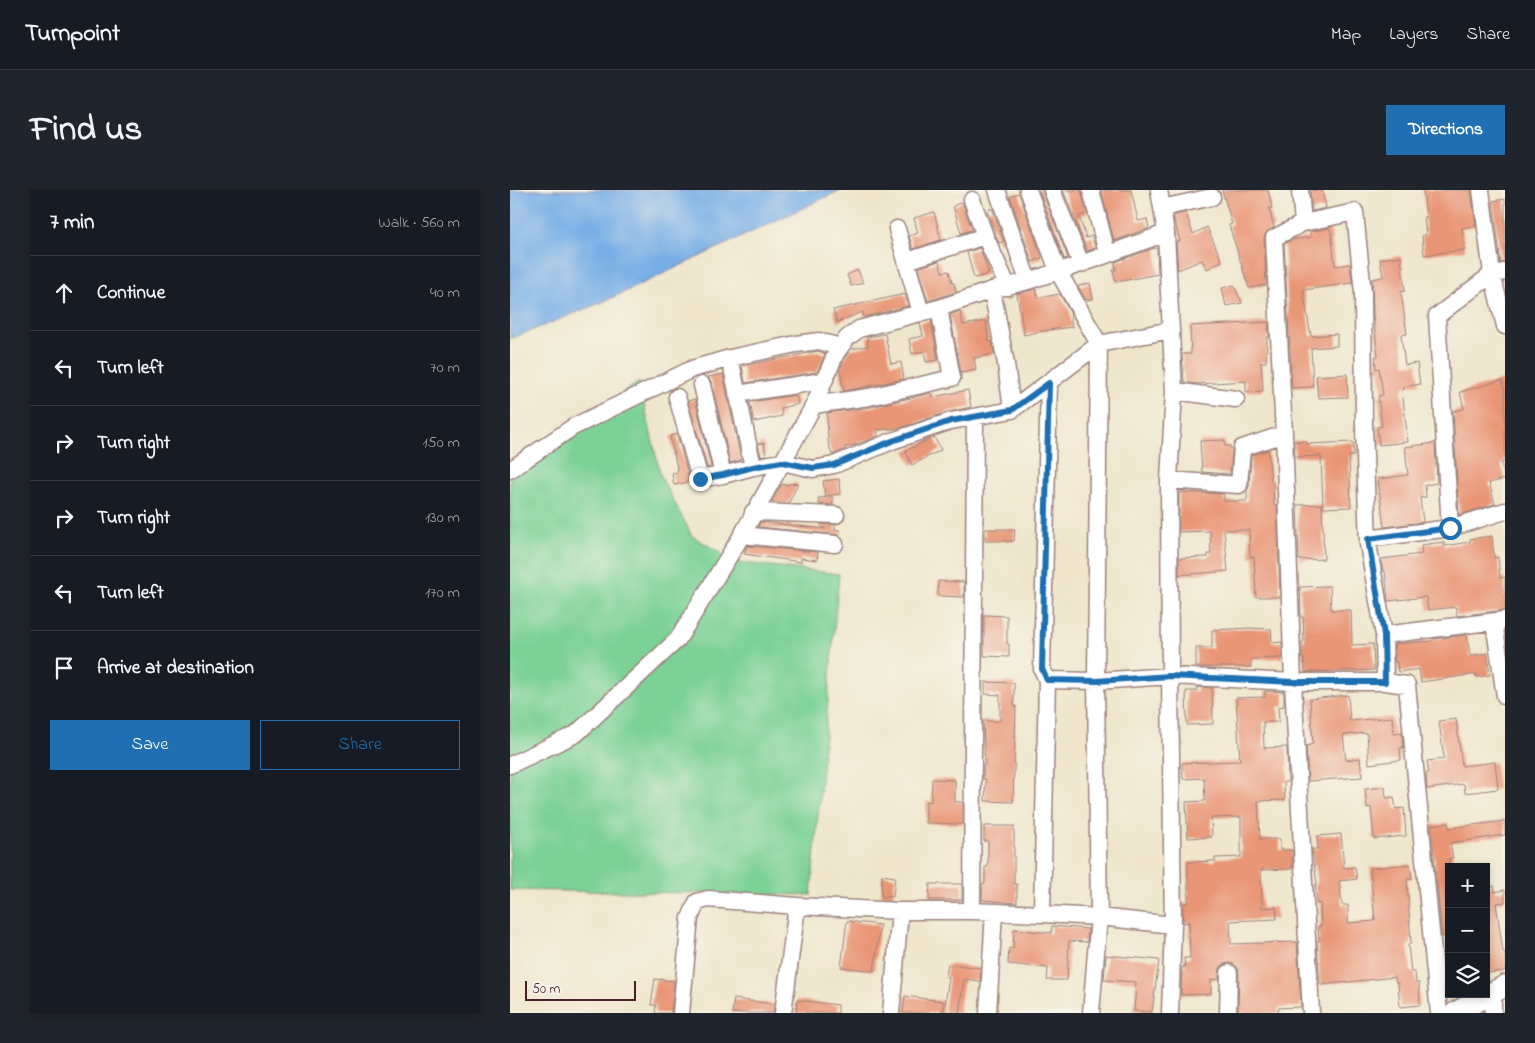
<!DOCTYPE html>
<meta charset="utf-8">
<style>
body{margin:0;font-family:"Indie Flower",sans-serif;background:#20242c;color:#f1f3f6}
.controls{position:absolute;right:15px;bottom:15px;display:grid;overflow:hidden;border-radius:0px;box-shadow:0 2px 8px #0003}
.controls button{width:45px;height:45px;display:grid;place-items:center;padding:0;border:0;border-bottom:1px solid #363941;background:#171b24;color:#f1f3f6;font:25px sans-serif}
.scale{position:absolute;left:15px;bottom:12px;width:111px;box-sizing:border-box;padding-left:5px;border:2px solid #4a1f2b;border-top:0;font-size:14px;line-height:18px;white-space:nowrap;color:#4a1f2b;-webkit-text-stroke:4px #f7f3e8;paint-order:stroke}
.stop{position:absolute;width:15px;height:15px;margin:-11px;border:4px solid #1f6fb2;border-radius:50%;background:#fff}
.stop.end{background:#1f6fb2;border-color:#fff;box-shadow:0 1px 5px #0008}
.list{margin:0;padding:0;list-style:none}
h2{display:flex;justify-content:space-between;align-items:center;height:65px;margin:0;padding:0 20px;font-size:21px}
h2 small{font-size:16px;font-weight:400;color:#9ea1a6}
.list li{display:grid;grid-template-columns:32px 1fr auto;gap:15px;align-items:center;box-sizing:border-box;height:75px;padding:0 20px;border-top:1px solid #363941}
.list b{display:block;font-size:19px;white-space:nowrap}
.list em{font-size:16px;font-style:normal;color:#9ea1a6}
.actions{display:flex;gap:10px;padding:15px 20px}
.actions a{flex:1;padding:11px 0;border:1px solid #1f6fb2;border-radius:0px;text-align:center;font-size:18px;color:#1f6fb2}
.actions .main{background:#1f6fb2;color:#fff}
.icon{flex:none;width:28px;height:28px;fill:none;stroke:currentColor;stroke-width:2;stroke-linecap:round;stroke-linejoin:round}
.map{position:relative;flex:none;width:995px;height:823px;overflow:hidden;border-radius:0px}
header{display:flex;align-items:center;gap:30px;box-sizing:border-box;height:70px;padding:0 25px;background:#171b24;border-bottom:1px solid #363941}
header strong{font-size:24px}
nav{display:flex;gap:28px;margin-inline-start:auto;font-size:18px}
.intro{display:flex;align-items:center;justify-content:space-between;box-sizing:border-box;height:120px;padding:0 30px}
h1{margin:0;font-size:35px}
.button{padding:12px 22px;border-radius:0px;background:#1f6fb2;color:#fff;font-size:18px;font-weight:700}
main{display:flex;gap:30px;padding:0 30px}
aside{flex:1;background:#171b24;border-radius:0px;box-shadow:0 2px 8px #0003}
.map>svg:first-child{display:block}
</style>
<header>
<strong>Turnpoint</strong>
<nav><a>Map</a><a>Layers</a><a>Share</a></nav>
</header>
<div class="intro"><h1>Find us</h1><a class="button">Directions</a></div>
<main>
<aside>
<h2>7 min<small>Walk · 560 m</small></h2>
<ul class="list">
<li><svg class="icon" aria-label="ahead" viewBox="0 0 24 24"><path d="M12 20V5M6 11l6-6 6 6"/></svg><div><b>Continue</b></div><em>40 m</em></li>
<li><svg class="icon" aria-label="left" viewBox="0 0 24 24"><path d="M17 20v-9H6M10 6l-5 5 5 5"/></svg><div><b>Turn left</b></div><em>70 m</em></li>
<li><svg class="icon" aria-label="right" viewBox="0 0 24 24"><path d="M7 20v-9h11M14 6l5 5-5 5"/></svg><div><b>Turn right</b></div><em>150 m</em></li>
<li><svg class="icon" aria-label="right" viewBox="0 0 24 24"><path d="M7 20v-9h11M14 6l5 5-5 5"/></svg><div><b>Turn right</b></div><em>130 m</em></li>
<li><svg class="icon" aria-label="left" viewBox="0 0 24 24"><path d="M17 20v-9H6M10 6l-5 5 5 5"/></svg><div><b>Turn left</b></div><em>170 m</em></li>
<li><svg class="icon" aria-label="arrive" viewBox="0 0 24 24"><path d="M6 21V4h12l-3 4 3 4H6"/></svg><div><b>Arrive at destination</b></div></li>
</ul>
<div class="actions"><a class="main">Save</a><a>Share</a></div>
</aside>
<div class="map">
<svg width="995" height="823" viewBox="0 0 995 823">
<rect width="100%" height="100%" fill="#f7f3e8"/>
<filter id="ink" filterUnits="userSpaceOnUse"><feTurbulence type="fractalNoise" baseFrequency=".02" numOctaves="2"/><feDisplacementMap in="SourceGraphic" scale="10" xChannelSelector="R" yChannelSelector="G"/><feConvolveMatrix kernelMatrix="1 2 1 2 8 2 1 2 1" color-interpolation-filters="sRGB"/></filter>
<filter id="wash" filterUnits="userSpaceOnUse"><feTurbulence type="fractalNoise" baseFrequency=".0096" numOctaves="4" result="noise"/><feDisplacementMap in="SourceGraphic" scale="20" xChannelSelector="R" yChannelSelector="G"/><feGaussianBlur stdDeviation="1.12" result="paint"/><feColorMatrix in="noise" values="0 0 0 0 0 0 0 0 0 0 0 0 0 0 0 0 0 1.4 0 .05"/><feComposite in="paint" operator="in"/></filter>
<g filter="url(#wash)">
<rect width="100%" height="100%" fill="#efe6cc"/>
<!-- green -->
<path fill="#7bd196" stroke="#627860" d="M129,192L151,287L182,346L226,372L329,384L301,705L0,700V277Z"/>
<!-- water -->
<path fill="#77aee6" stroke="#606688" d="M0,0H331L93,112L0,149Z"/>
<g id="blocks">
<!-- building -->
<path fill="#e99677" d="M529,0H532L558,68L554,69Z
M553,0H571L577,24L569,26L576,48L582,46L585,58L577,61Z
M591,0H621L628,31L637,29L639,38L604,51Z
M712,0H758L762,18H759L764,37L756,43L754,48L756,95L739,98L719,35L722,34Z
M800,0H812L816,18L802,21Z
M913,0H961L966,36L952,38L955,60L914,65L912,46L916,45L914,27H916Z
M509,3L532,68L522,72L500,6Z
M995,9V72L991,73L983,11Z
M452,12L462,40L451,43L443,16Z
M482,18L494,51L489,53L477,21Z
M424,22L431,50L403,59L399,46L408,43L404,28Z
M676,23L683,44L697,37L712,71L697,79L692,70L668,80L666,52L670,51L663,26Z
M819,38L821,41L825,76L840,74L842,93L793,100L801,146L827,144V156L801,158L803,197L782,198L774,54L782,50L801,47L800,42Z
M470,58L479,84L464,88L457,62Z
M645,58L647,59L648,84L606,92L603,80H606L605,72Z
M891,66L895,101L891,102L897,144L891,145L895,175L907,173L910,194L894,197V199L892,200L898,252L869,255L867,237L872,236L868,206L873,205L869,178L866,179L865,167L868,166L863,125L862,89L873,87L870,69Z
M429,71L432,82L439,81L442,93H444L446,102L418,111L408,78Z
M348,80L353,93L341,96L337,85Z
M580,93L583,109L576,110L568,96Z
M724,95L732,113L716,116L712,98Z
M526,99L528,108L550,104L560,122L562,137L538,140L514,145L507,104Z
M395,104L398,116L354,127L353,122L327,132L323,120Z
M450,121L453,135L476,131L479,152L482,151L484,164L464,168L466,180L451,183L440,125Z
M421,130L428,170L416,172L414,161L402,164L399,149L413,146L410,133Z
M758,132L759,147H757L756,172H751L753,201L736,202V191L687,194L674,192L672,164H681L680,136Z
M375,144L381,174L391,172L394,189L334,201L330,180L335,168L341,159L358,156L357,147Z
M308,161L315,164L307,182L235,193L232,176Z
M213,184L231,270L220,273L202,193L198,187Z
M837,184L838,207L808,208L806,186Z
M992,190L995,201V272L991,273L995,289L979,293L985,314L949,325L943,221L954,219L950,202Z
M458,200L461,217L438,222L390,238L367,240L368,246L345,255L335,257L336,259L322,265L318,251L317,223L361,217L422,203L423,207Z
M286,205L288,214L271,218L272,226L244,232L240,212Z
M185,209L201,277L197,278L178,211Z
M167,244L180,292L164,295L162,283L168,282L160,246Z
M424,247L431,260L402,275L395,261Z
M715,250V256H720L722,261L720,284L692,282L690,251Z
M784,251H796L797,254L843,252L844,266H839L841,317L813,318L811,266L785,267Z
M254,253L256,265L251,266L248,254Z
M925,253L927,293L915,295L916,307L910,308L913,332L874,337L868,289L898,285L895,257Z
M758,260L761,291H763L764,316L767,315L770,407H746L744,367H740L739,340H714L718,381L669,385V368L698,367V364H701L700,341L669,342V302L714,304V311H737V301L739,296L741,265Z
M329,289L330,304L315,306L313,291Z
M288,293L279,313H261L271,295Z
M323,307V315L309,314L308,308Z
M812,314L814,369L789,370L787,315Z
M250,332L316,339L311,336V334L325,335V340H330V345L248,337Z
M475,339H505L504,351H475Z
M982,346L984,368L988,367L990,388L995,387V420L947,426L946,417L918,420L916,407L878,411L875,381H873L871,369L912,364L911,355L934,352V356L960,352V349Z
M237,356L308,362L307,370L291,368V372L234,364Z
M428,391L454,392V407L428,406Z
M820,396L821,420H841L842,455L863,454L864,480L795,482L794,468H792V452L794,451L793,427H791L790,397Z
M474,425L497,426V454H499V467L474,466Z
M740,438L761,439L762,453L772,452V468L741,469V477H686V458H702V440Z
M957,445L960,466L977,463L980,485L966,487V484L911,492L909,479L888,482L887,472H885L884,454L923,451V449Z
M475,492L504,493V516H506L503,612L475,611L476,589H473V575H475L473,531H490V505L475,504Z
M687,497L702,498L703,534L677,535L676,501H687Z
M755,501L774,502V516L768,517L769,532H753L754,558L777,557L778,592H774L775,610L748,611L750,649H770V660H782V679L751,680L752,718L766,717L767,729L720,731L721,754L787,752L791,817L768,818V823H728L729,783L728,778L724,774L719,773L714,774L710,778L709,789L701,790V804L671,805L672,777H675L674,768H680L679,732L673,733V713H678V672L705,671V668L731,667V627L701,628L702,647L678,648L676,612L695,611L694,588L673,589L672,573L730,571L726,508L755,507Z
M838,505L840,531L882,527L884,544L892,543L893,558H890L891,570L859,574L857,543L833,545L836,570L850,568L852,587L798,591L796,556L803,554L800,509Z
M946,529L952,576L985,572L988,599L955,603L954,594L917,599L916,583H919L917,571L934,569L929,531Z
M422,589L445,590V612H453V634L416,633V611L421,612Z
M875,597L876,608L884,607L886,619L894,618L896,646L864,649L861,617L857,618L855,599Z
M995,631V645L940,653L943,668L939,669V746L932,747L921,635L938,633L939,638Z
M474,636H504V694H507V713L472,710V694L475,693V677H478V651H474Z
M831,644L834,678L845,677L847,689L829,691L832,715H838V733L865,731L860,678L900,674L902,689H897L901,754H898L901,782H905L906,793H909L910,815L890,817L888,793H886L885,787L810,795L807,751H809L808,736H811L810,713L807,714L805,695L807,694L802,659H808L807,646Z
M372,685L385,687L383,707L371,706Z
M420,694H452V710H419Z
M984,696L985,702L995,700V712L986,713L993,762H995V781L976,783V697Z
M337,731L370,735L364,781L331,777Z
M542,736L578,739L577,752L559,751L557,790H537L538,778L498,774L499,758L503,759L504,739L541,743Z
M596,765L649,770L642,822L624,821L626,792L594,790Z
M438,774L471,778L470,791L454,789L449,823L434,821L439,787H436Z
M145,789L164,791L161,823H145L146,815H141Z
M395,806L433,811L432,823H393Z
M224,809L264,814L263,823H222Z
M287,810L328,815V823H286Z"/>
</g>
</g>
<g filter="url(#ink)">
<use href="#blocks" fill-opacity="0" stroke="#9c827c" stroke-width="1"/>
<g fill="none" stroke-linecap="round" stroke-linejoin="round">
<defs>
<path id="minor" d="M487,0L518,91
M542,0L571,74
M581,0L597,63
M649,0L656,43L664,201L659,290L660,486L663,735L660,823
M790,0L793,33
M971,0L982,84L995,136
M462,10L475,46L498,97
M652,18L702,7
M387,39L411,123
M397,71L475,46
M482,100L496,174L502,220
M220,168L243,277
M192,195L213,285
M664,201L726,209
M227,204L313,191
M167,207L190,289L213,285L243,277L272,272L303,279L324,275L382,251L441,231L502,220L589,154L548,81L518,0
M304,215L359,207L442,188L429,118
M0,280L63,237L182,179L220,168L286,154L309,151L330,157
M659,290L729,295L732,258L774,244
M243,322L326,325
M940,338L927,126L982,84L995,82
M232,345L325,354
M858,349L940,338L995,321
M984,432L995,506
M874,445L995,430
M537,490L586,491L660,486L783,492H875
M0,575L66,544L168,449L232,345L304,215L326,163L337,148L349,139L429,118L482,100L518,91L571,74L656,43
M462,721L465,227
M532,724L537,490L532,479L539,193
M171,823L180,728L187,712L198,709L287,716
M273,823L287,716L390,721H462L532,724L589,727L663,735
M381,823L390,721
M478,823L484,722
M581,823L589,727L586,491L589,154L661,140
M718,823L719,783
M801,823L783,492L774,244L764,48L793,33L845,22L853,103L854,236L858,354L874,445L875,492L897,495L929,823
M983,823V802"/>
<path id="tertiary" d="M945,823L995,796"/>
</defs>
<!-- minor casing -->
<use href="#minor" stroke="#9c827c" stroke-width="19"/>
<!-- tertiary casing -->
<use href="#tertiary" stroke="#9c827c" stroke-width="24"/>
<!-- minor -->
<use href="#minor" stroke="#fff" stroke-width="16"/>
<!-- tertiary -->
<use href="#tertiary" stroke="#fff" stroke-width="21"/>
</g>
</g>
<g fill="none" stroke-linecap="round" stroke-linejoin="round" filter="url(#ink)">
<!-- route -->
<path stroke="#1f6fb2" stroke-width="6" d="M190,289L213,285L243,277L272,272L303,278L324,275L382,251L441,231L502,220L539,193L532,479L537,490L586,491L660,486L783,492H875L874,445L858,349L940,338"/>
</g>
</svg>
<div class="controls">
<button>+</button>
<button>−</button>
<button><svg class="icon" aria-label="layers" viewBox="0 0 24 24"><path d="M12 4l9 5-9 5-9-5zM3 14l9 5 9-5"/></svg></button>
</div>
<div class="scale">50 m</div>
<div class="stop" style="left:940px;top:338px"></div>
<div class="stop end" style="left:190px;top:289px"></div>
</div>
</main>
